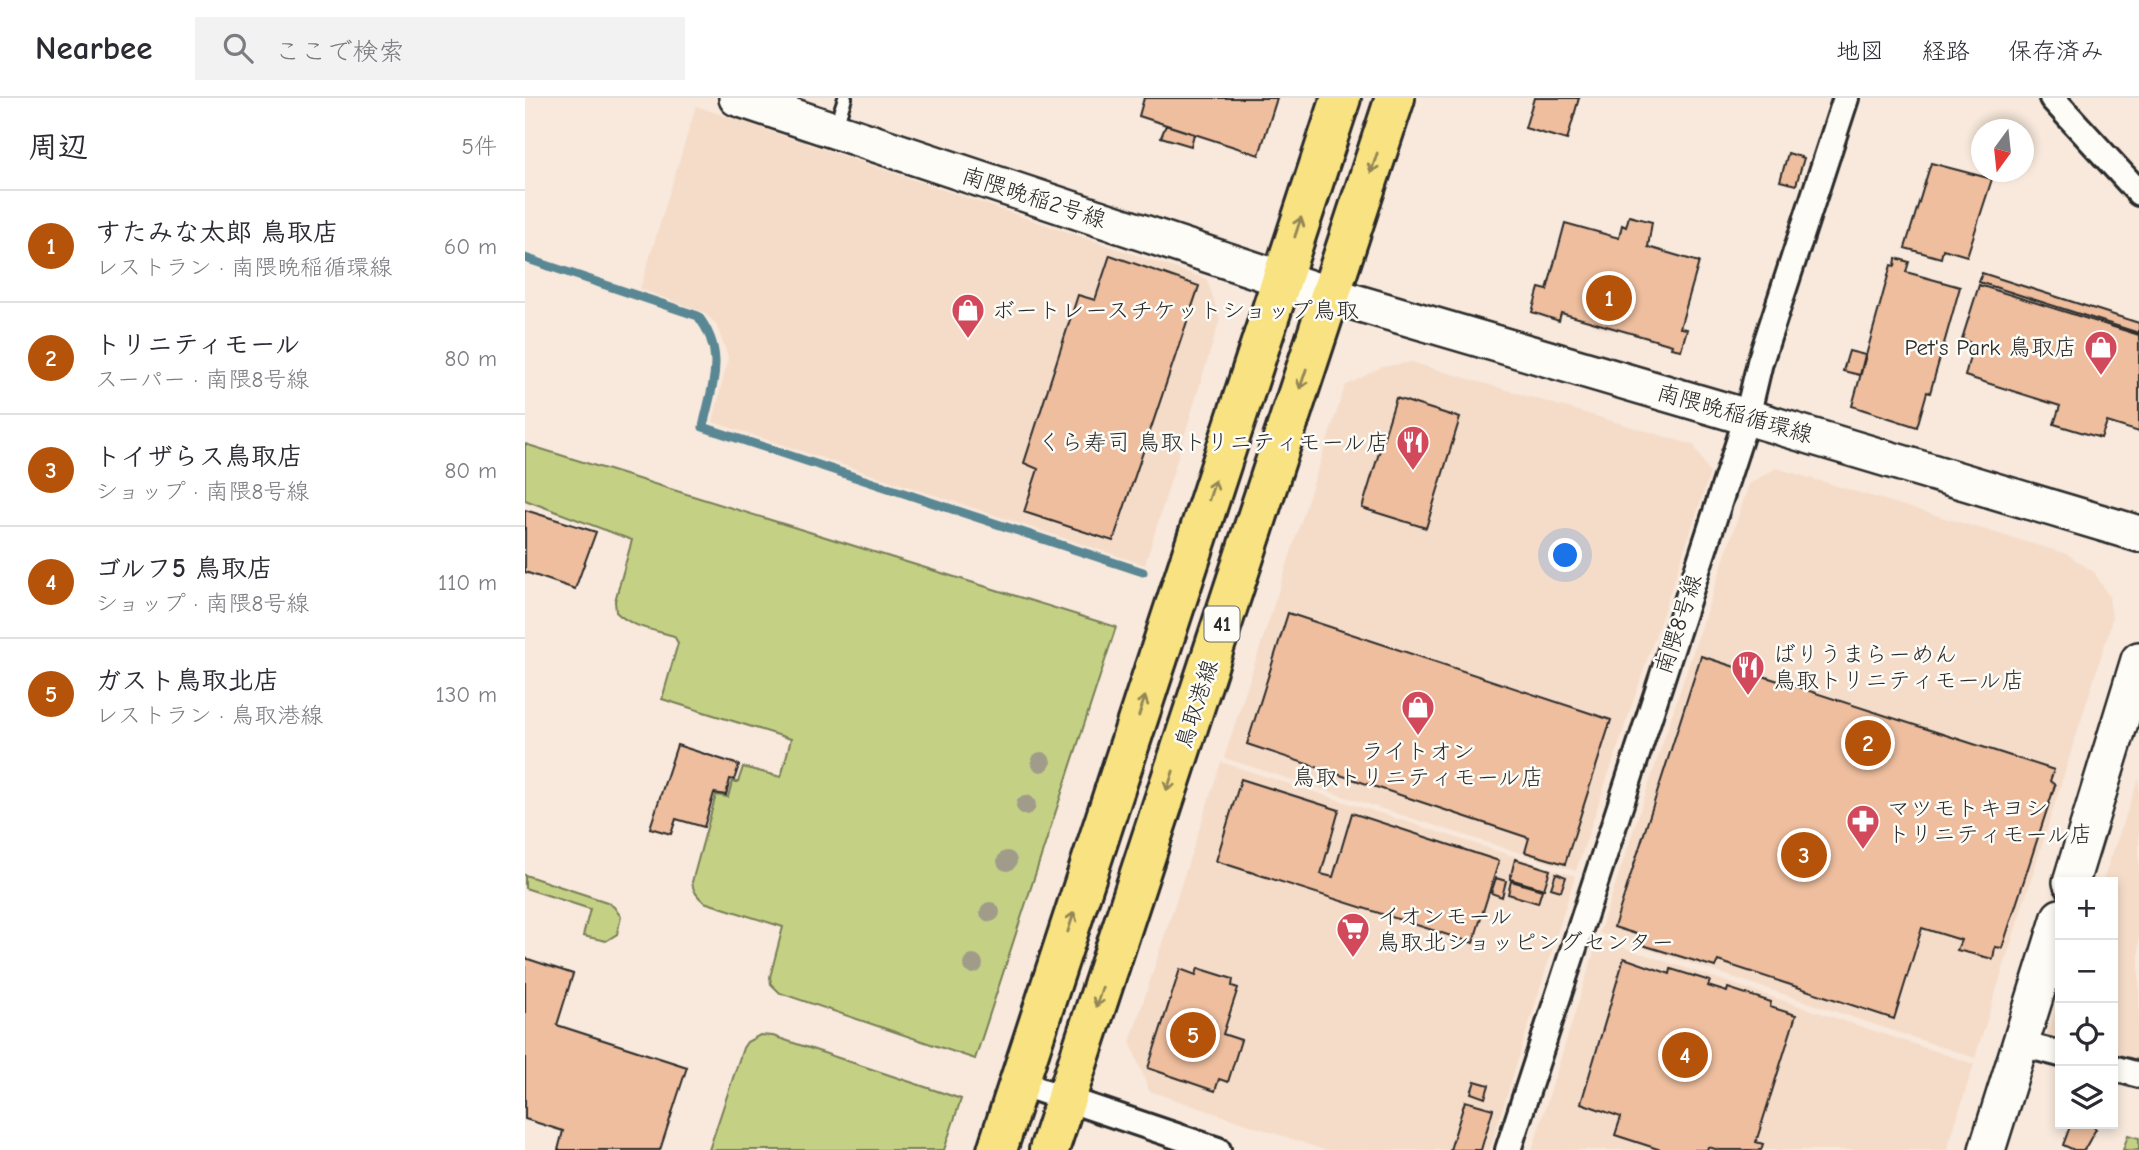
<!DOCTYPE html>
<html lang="ja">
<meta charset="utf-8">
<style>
body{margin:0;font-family:"Comic Neue","Klee One",sans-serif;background:#f2f2f3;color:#2b2b33}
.controls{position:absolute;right:21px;bottom:21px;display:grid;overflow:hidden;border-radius:0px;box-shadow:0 4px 10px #0003}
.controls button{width:63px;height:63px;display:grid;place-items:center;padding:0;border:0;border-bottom:2px solid #e1e1e2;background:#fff;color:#2b2b33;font:35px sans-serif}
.compass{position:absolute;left:1446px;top:21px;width:63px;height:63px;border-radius:50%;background:#fff;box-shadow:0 4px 10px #0003;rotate:195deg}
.you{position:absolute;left:1041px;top:458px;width:24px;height:24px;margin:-18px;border:5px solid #fff;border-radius:50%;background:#1a73e8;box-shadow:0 0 0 10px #1a73e833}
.badge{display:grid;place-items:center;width:46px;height:46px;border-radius:50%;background:#b45309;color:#fff;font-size:23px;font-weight:700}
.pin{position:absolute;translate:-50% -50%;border:4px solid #fff;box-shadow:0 2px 7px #0006}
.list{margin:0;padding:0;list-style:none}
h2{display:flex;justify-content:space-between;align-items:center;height:91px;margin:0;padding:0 28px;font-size:30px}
h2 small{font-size:23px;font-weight:400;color:#7c7c81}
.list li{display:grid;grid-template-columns:46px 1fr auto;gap:21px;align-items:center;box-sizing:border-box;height:112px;padding:0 28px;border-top:2px solid #e1e1e2}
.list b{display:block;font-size:26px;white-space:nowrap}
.list p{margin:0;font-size:23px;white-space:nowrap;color:#7c7c81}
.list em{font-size:23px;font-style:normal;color:#7c7c81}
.icon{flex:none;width:38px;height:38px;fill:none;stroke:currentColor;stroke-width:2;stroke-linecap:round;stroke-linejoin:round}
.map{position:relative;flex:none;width:1614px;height:1052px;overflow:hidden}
header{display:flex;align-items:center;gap:42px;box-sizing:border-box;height:98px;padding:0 35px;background:#fff;border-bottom:2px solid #e1e1e2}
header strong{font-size:33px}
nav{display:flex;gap:38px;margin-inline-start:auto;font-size:24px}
.search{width:490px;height:63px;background:#f2f2f3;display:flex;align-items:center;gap:18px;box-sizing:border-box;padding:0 24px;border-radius:0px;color:#7c7c81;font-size:26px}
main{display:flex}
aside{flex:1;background:#fff}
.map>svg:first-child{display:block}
</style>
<header>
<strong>Nearbee</strong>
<div class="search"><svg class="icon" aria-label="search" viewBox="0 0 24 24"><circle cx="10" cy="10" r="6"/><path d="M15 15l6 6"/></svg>ここで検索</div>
<nav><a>地図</a><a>経路</a><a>保存済み</a></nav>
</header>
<main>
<aside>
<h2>周辺<small>5件</small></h2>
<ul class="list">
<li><span class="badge">1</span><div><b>すたみな太郎 鳥取店</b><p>レストラン · 南隈晩稲循環線</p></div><em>60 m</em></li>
<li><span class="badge">2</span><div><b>トリニティモール</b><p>スーパー · 南隈8号線</p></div><em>80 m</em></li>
<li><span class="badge">3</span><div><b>トイザらス鳥取店</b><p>ショップ · 南隈8号線</p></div><em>80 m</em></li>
<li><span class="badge">4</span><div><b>ゴルフ5 鳥取店</b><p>ショップ · 南隈8号線</p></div><em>110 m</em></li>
<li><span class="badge">5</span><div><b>ガスト鳥取北店</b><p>レストラン · 鳥取港線</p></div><em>130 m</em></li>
</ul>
</aside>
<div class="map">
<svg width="1614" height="1052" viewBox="0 0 1614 1052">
<rect width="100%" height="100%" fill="#f8e9dc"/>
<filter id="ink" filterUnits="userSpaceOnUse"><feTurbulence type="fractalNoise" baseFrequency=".0143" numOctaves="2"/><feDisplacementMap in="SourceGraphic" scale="14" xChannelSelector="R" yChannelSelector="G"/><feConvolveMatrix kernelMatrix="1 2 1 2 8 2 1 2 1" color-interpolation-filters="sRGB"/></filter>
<g filter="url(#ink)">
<!-- built -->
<path fill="#f5dcc9" d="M171,8L682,181L695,221L620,467L188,324L203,259L191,226L178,214L115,191Z
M886,264L1169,347L1185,376L1051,773L699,660L820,288L857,269Z
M1251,370L1542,456L1569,474L1584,498L1587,520L1585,530L1450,960L1074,835L1224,386Z
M696,664L1050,778L965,1052H799L624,993L605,944Z
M1614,680V971L1588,963V784H1577Z
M1073,841L1449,966L1422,1052H1007Z
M1535,900V946L1520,941Z"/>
<!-- green -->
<path fill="#c4d185" stroke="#787e58" stroke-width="2" d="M0,346L591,529L450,961L255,895L246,886L245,879L258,829L179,804C172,798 168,793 167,784L191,697L203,699L207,684H213L218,669L256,679L266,641L137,601L153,545L149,538C129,532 106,529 91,514L90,503L107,442L0,402Z
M0,777L82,804L89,809L96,819L92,836L81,843L58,838L65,811L0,790Z
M235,937L248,938L436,1001L419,1052H184L218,950L222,944Z
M1603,1037L1614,1040V1052H1598Z"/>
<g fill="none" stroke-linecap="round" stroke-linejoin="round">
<!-- stream -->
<path stroke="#5a8794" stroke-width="9" d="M0,160L173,218C202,256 187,286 178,329L618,474"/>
</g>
<!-- building -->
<path fill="#eebe9e" stroke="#2b2b2b" stroke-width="2" d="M619,0H752L734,57L614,18Z
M1009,0H1054L1042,42L1000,30Z
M641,27L669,36L666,48L636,39Z
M1263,55L1279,60L1271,87L1255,83Z
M1406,65L1467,81L1442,158L1418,151L1416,160L1380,150Z
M1104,118L1127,124L1123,149L1174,164L1155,230L1162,231L1156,252L1146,250L1147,247L1036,215L1034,223L1007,214L1014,190L1022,192L1040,125L1094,140L1097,127L1101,129Z
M585,157L674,188L588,443L499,414L513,371L499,365L553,197L570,202Z
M1371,160L1384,164L1381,174L1435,189L1405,295L1402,294L1392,329L1327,308L1366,167L1370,168Z
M1457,175L1614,225V235L1454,184Z
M1454,187L1614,237V334L1582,324L1576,340L1529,326L1535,308L1440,278L1448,246L1437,241Z
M1324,253L1340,257L1335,277L1318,273Z
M871,300L935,320L901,430L837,410Z
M0,412L71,434L50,491L0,474Z
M763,515L1086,622L1040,766L1000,754L1004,740L722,646Z
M1176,558L1529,672L1525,683L1530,687L1477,850L1470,849L1468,861L1432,852L1436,842L1397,830L1369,921L1193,863L1190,869L1111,845L1114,837L1089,829Z
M152,647L214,667L209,682L205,681L201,697L189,695L179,729L151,721L146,736L125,730Z
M716,681L814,712L796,776L808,779L827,715L974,763L948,845L691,763Z
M990,761L1025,772L1019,791L985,781Z
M1031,775L1041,779L1036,793L1026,790Z
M971,780L981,783L977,799L966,795Z
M986,783L1017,792L1013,805L983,796Z
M0,860L48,876L32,927L162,969L135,1052H33L38,1033L0,1021Z
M1099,860L1145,876L1146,871L1185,883L1183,888L1202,894L1203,890L1246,904L1245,909L1271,917L1231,1044L1238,1046L1236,1052H1194L1183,1049L1182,1052H1136L1090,1037L1096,1019L1056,1005Z
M673,870L708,881L707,888L713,890L698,936L716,942L703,984L694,981L690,993L623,970L655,871L671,877Z
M950,983L964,987L960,1000L946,995Z
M940,1003L968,1011L956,1052H925Z
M1546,1026H1565L1571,1031L1559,1052H1549L1538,1047Z"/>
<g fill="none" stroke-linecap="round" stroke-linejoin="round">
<defs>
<path id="lane" d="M310,30L320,0"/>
<path id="street" d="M1527,0L1614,95
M1496,946L1535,956
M1588,970L1614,977
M494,985L693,1052
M983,1052L1222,319L1235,264L1321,0"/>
<path id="secondary" d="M212,0L805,197L1222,319L1614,436
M1546,784L1614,562
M1462,1052L1535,819"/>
<path id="primary" d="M472,1052L816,0
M524,1052L870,0"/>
</defs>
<!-- lane casing -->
<use href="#lane" stroke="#2b2b2b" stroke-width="18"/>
<!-- street casing -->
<use href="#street" stroke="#2b2b2b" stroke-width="30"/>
<!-- secondary casing -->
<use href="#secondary" stroke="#2b2b2b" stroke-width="40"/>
<!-- primary casing -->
<use href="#primary" stroke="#2b2b2b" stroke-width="44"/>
<!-- lane -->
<use href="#lane" stroke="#fdfcf7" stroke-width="12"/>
<!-- street -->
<use href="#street" stroke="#fdfcf7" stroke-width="24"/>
<!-- secondary -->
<use href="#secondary" stroke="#fdfcf7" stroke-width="35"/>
<!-- primary -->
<use href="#primary" stroke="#f8e281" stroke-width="38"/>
</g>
<!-- trees -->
<g fill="#a19c8a">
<circle cx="516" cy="664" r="10"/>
<circle cx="501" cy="707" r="10"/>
<circle cx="482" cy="763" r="10"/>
<circle cx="465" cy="814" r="10"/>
<circle cx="448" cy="866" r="10"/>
</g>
<!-- one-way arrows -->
<defs><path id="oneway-shaft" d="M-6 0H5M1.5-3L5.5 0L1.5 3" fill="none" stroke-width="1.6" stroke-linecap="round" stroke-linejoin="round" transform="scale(1.75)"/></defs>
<g stroke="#928656">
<use href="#oneway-shaft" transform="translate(849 65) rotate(108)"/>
<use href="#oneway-shaft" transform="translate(773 129) rotate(-72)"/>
<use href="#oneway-shaft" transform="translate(778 281) rotate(108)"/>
<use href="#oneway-shaft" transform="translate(687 392) rotate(-72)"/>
<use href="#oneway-shaft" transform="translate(617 608) rotate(-72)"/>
<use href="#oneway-shaft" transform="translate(645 683) rotate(108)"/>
<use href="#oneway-shaft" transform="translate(546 824) rotate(-72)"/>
<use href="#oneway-shaft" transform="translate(574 899) rotate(108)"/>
</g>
</g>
<!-- icons -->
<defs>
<symbol id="shop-pin" viewBox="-11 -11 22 30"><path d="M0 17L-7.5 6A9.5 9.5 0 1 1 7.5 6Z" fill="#d1495b" stroke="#fdfcf7"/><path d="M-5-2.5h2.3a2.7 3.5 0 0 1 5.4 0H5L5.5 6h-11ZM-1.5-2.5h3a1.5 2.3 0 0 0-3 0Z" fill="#fff"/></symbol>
<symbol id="restaurant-pin" viewBox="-11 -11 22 30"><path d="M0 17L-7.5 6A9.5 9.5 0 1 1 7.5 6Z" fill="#d1495b" stroke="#fdfcf7"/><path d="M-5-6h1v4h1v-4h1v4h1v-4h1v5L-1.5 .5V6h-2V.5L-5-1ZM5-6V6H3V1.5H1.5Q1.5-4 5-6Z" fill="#fff"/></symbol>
<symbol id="pharmacy-pin" viewBox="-11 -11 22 30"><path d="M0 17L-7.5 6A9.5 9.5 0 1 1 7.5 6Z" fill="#d1495b" stroke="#fdfcf7"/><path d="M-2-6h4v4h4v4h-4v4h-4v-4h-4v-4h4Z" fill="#fff"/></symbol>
<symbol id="supermarket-pin" viewBox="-11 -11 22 30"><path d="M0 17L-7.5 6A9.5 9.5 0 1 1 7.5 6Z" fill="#d1495b" stroke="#fdfcf7"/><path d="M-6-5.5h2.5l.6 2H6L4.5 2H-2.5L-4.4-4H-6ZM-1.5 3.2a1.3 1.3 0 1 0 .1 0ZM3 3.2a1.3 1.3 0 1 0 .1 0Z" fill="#fff"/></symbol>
</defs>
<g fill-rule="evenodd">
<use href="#shop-pin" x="424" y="193" width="38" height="52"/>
<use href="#shop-pin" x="1557" y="230" width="38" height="52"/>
<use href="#restaurant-pin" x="869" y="325" width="38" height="52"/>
<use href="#restaurant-pin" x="1204" y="550" width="38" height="52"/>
<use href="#shop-pin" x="874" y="590" width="38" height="52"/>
<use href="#pharmacy-pin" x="1319" y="704" width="38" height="52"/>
<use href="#supermarket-pin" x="809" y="812" width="38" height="52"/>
</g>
<g text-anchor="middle" stroke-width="5" stroke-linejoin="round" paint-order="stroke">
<!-- shield labels -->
<rect fill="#fdfcf7" stroke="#6a6a68" stroke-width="2" x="679.5" y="508.5" width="35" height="35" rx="5"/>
<g font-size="21" font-weight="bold" fill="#2b2b2b">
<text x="697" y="533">41</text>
</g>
<!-- street labels -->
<g font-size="23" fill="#2b2b2b" stroke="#fdfcf7">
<text transform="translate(509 99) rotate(18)" y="8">南隈晩稲2号線</text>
<text transform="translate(1210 315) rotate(16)" y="8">南隈晩稲循環線</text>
<text transform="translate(1153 526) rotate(-72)" y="8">南隈8号線</text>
<text transform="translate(671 606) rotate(-72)" y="8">鳥取港線</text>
</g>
<!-- poi labels -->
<g font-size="23" fill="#2b2b2b" stroke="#fdfcf7" text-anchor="start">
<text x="467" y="220">ボートレースチケットショップ鳥取</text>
<text x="1552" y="257" text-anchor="end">Pet's Park 鳥取店</text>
<text x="864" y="352" text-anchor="end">くら寿司 鳥取トリニティモール店</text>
<text x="1248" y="564">ばりうまらーめん<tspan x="1248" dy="26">鳥取トリニティモール店</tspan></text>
<text x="893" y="661" text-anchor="middle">ライトオン<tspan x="893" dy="26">鳥取トリニティモール店</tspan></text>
<text x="1362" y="718">マツモトキヨシ<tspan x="1362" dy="26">トリニティモール店</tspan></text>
<text x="852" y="826">イオンモール<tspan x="852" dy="26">鳥取北ショッピングセンター</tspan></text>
</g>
</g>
</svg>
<div class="controls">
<button>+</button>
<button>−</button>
<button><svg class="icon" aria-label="locate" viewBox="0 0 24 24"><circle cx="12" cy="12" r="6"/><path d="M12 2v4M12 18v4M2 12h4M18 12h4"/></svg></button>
<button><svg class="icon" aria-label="layers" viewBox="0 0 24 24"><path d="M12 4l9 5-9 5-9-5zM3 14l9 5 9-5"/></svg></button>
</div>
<svg class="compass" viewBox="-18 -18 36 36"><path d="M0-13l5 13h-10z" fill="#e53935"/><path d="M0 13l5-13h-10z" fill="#7c7c81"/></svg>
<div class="you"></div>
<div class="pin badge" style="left:1084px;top:200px">1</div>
<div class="pin badge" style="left:1343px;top:645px">2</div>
<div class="pin badge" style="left:1279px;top:757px">3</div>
<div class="pin badge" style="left:1160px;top:957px">4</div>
<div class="pin badge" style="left:668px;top:937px">5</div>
</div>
</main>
